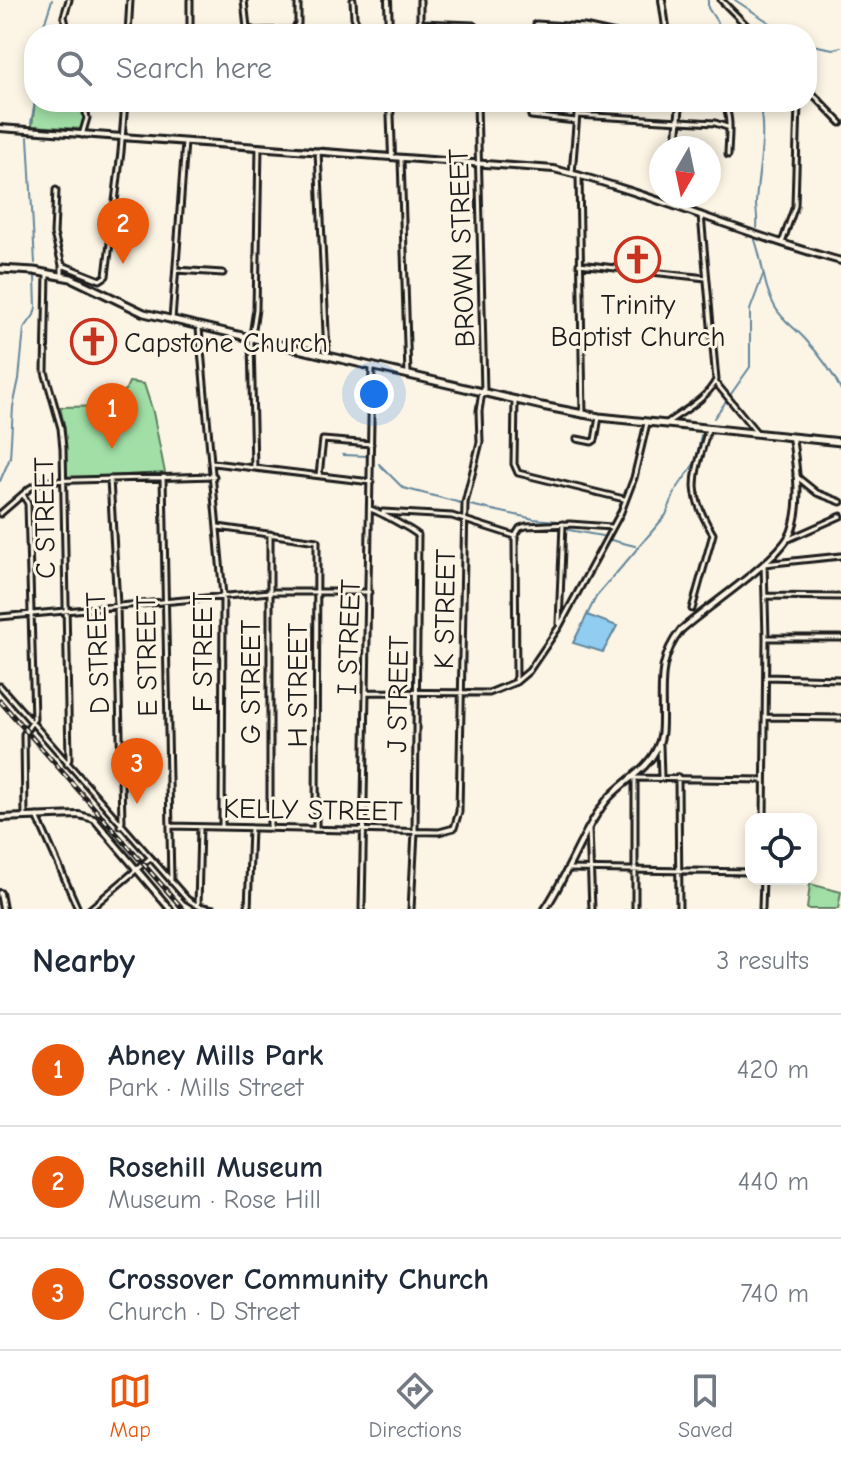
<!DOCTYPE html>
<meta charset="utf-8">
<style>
body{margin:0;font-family:"Comic Neue",sans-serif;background:#f6f6f7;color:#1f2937}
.controls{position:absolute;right:24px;bottom:24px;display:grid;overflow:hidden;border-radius:16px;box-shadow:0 4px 12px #0003}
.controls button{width:72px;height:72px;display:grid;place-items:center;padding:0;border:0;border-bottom:2px solid #e0e1e3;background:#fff;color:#1f2937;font:40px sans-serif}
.compass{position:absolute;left:649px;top:136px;width:72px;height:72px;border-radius:50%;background:#fff;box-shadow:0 4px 12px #0003;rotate:189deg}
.you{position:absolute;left:374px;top:394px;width:28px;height:28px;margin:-20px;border:6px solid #fff;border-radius:50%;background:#1a73e8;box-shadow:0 0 0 12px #1a73e833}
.badge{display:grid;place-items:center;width:52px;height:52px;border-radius:50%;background:#ea580c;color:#fff;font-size:26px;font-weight:700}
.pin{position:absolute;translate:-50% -66px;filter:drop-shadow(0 2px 4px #0008)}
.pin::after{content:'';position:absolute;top:42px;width:28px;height:24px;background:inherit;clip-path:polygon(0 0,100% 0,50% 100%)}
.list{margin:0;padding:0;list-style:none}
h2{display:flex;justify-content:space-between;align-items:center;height:104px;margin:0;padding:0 32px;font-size:34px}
h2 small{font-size:26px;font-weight:400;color:#747a83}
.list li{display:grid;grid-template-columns:52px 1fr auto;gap:24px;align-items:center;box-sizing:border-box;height:112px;padding:0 32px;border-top:2px solid #e0e1e3}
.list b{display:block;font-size:30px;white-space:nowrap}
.list p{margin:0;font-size:26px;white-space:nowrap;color:#747a83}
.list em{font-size:26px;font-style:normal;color:#747a83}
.icon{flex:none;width:44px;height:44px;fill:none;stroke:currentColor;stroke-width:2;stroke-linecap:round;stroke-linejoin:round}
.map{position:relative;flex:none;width:841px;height:909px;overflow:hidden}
.search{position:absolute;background:#fff;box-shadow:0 4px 12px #0003;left:24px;right:24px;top:24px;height:88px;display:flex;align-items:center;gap:20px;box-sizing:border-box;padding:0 28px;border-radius:32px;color:#747a83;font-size:30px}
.sheet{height:440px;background:#fff}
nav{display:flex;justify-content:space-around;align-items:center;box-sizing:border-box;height:112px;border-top:2px solid #e0e1e3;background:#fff;font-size:22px;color:#747a83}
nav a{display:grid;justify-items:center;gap:4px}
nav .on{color:#ea580c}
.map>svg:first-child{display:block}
</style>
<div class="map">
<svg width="841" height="909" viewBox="0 0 841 909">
<rect width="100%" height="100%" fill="#fcf5e5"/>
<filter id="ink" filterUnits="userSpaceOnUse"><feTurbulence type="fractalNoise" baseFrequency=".0125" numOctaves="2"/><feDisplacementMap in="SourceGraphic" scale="16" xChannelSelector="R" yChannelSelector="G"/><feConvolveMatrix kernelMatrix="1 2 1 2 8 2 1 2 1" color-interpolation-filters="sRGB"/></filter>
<g filter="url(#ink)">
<!-- green -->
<path fill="#a1dfa6" stroke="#5e7e61" stroke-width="2" d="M35,102H82L85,115L82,129L32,126Z
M129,382L144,384L153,412L165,473L66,478L64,424L60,407L118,406Z
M810,884L841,892L838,909H807Z"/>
<!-- water -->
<path fill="#91ccf1" stroke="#62869c" stroke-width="2" d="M587,615L617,626L603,652L573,643Z"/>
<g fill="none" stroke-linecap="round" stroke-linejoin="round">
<!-- stream -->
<path stroke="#62869c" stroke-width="2" d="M708,0V8L725,34
M735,0L787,34
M41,34L52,0
M807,44L833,49L841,47
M31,123L35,102
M28,137L35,263
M757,228C758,219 756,211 756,203C758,168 767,137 759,102
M755,240C763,262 763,286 775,307C782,320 795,328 805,339C819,354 832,371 841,390
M731,394L750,367V310L763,275
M714,418L727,400
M343,455L367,456
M379,464L403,488L461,503
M0,481L10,458L13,407L19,379L24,329L34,315L36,307L35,277
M470,505L534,519L558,521
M569,530L602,536
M611,540L635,546
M587,615L596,597L666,515L676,490L696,461L701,435"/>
<defs>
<path id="minor" d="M190,0V28
M244,0L247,28L255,31L293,30
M353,0L354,17L362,34
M721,0L755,34
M420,23L473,25L477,28L478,34
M293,30L298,24V0
M68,34L64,16L69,0
M128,34L130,0
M420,34V0
M535,34L536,24L584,27L616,34
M807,88L841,123
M477,102L484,392
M531,102V116L576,121
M722,103C733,113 728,140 728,155
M577,115L715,123L727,127
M82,135L87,118L84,102
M318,151L327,355
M401,159L408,375
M572,173L578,102
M579,175L583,415
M56,190L54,234L62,265
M782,243L795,206L798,102
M579,264L706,278
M176,270L223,273
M47,273L45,372L61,428L63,448L69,759L67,764
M62,276V265L100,280L106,276L121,152L125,102
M172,320L185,142
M199,328L223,596L222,827
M716,383L757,433
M515,399L514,464L518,473L624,499
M667,423C683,411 707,399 716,380L701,215
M577,439L592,442L595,440L599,417
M213,463L371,482
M254,468L251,342L256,309L259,147
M319,475L323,440L371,444
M796,476L817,493L841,502
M163,477L171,882
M110,479L117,605L122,822L120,826
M23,494L28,504L34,719L24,734L25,817
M370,509C378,511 412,530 418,535L415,832L411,909
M383,512L452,516L515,536L520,528L526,526L570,524L611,527
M0,514L30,488L43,481L214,476
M218,527L317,541L316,828
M515,536L516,680
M789,539L841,516
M766,596L841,597
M692,609L713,534C685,489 695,476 708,429
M0,617L270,592H369
M559,624L563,524
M766,638H841
M766,677L841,679
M0,686L187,899L198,906L214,909
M366,692L489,693L516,682L529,671L559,627L621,512L634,478L647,423
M765,717L841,718
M660,745L661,777
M678,777L679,909
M632,778L764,780
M37,816L78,909
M764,819L766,638L764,564L841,556
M170,826L439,832L454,828L459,812L465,503L480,442L479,411L482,392
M270,829V534
M589,829L592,909
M568,869L751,872
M198,906L200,827
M90,909L149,859
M248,909L251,829
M362,909L372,367
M635,909V778
M762,909L763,879"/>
<path id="tertiary" d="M388,0L389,34
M662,0L667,34
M390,102L392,156
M0,128L554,169C652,193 744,235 841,261
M676,148L680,102
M0,818L79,815L94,819L170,909
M0,893L3,909
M545,909C568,875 581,834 606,801C621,782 647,771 657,748C662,739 662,728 662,718C662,683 658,659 681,630C706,607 783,558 792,530C802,501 796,467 792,437"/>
<path id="secondary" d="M0,269L34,271L71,278L144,313L542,406L599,417L841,442"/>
</defs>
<!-- minor casing -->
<use href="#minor" stroke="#1c1c1c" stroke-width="9"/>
<!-- tertiary casing -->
<use href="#tertiary" stroke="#1c1c1c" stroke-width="10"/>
<!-- secondary casing -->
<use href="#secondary" stroke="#1c1c1c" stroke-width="11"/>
<!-- minor -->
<use href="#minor" stroke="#fcf5e5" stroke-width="3"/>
<!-- tertiary -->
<use href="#tertiary" stroke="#fcf5e5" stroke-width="4"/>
<!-- secondary -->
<use href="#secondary" stroke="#fcf5e5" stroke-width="5"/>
<defs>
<path id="rail" d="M0,701L183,909"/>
</defs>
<!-- rail casing -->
<use href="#rail" stroke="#1c1c1c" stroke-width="5"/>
<!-- rail -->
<use href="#rail" stroke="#fcf5e5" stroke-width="2" stroke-dasharray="6" stroke-linecap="butt"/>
</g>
</g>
<!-- icons -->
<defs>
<symbol id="church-ring" viewBox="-11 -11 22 22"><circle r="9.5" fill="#fcf5e5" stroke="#c8321e" stroke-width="1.5"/><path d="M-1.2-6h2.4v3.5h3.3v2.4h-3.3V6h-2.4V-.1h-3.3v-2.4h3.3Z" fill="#c8321e"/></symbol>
</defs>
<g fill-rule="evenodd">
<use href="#church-ring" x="612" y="234" width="51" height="51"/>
<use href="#church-ring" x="68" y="316" width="51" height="51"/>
</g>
<g text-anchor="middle" stroke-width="6" stroke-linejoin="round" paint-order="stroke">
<!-- street labels -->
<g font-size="28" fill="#1c1c1c" stroke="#fcf5e5">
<text transform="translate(461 248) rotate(-92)" y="10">BROWN STREET</text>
<text transform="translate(44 518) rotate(-91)" y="10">C STREET</text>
<text transform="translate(444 609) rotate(-89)" y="10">K STREET</text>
<text transform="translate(348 637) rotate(-88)" y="10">I STREET</text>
<text transform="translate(202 652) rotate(-90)" y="10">F STREET</text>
<text transform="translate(97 653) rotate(-92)" y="10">D STREET</text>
<text transform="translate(146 656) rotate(-91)" y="10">E STREET</text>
<text transform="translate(250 682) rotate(-90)" y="10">G STREET</text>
<text transform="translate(297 685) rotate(-90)" y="10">H STREET</text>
<text transform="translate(397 694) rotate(-89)" y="10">J STREET</text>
<text transform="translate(313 809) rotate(1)" y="10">KELLY STREET</text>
</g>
<!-- poi labels -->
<g font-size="28" fill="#1c1c1c" stroke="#fcf5e5">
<text x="638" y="314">Trinity<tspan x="638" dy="32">Baptist Church</tspan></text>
<text x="124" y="352" text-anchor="start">Capstone Church</text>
</g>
</g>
</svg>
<div class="controls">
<button><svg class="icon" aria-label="locate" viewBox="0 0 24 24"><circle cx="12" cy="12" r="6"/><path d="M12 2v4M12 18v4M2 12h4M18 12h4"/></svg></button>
</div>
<svg class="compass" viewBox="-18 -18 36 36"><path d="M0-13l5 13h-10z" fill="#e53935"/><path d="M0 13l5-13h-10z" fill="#747a83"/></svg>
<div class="you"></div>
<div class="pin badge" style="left:112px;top:449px">1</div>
<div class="pin badge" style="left:123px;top:264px">2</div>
<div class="pin badge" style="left:137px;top:804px">3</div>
<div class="search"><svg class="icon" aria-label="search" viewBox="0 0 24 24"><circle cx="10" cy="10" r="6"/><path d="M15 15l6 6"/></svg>Search here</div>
</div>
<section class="sheet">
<h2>Nearby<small>3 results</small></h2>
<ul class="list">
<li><span class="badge">1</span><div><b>Abney Mills Park</b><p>Park · Mills Street</p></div><em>420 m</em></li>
<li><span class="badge">2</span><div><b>Rosehill Museum</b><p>Museum · Rose Hill</p></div><em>440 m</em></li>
<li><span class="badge">3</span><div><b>Crossover Community Church</b><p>Church · D Street</p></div><em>740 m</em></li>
</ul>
</section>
<nav>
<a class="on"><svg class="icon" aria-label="map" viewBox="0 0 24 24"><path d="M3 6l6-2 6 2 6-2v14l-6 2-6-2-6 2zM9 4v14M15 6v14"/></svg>Map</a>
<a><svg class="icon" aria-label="directions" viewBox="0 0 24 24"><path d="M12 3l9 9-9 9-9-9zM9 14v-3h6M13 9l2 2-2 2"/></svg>Directions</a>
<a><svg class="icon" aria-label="saved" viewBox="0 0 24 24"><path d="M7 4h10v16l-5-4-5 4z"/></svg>Saved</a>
</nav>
